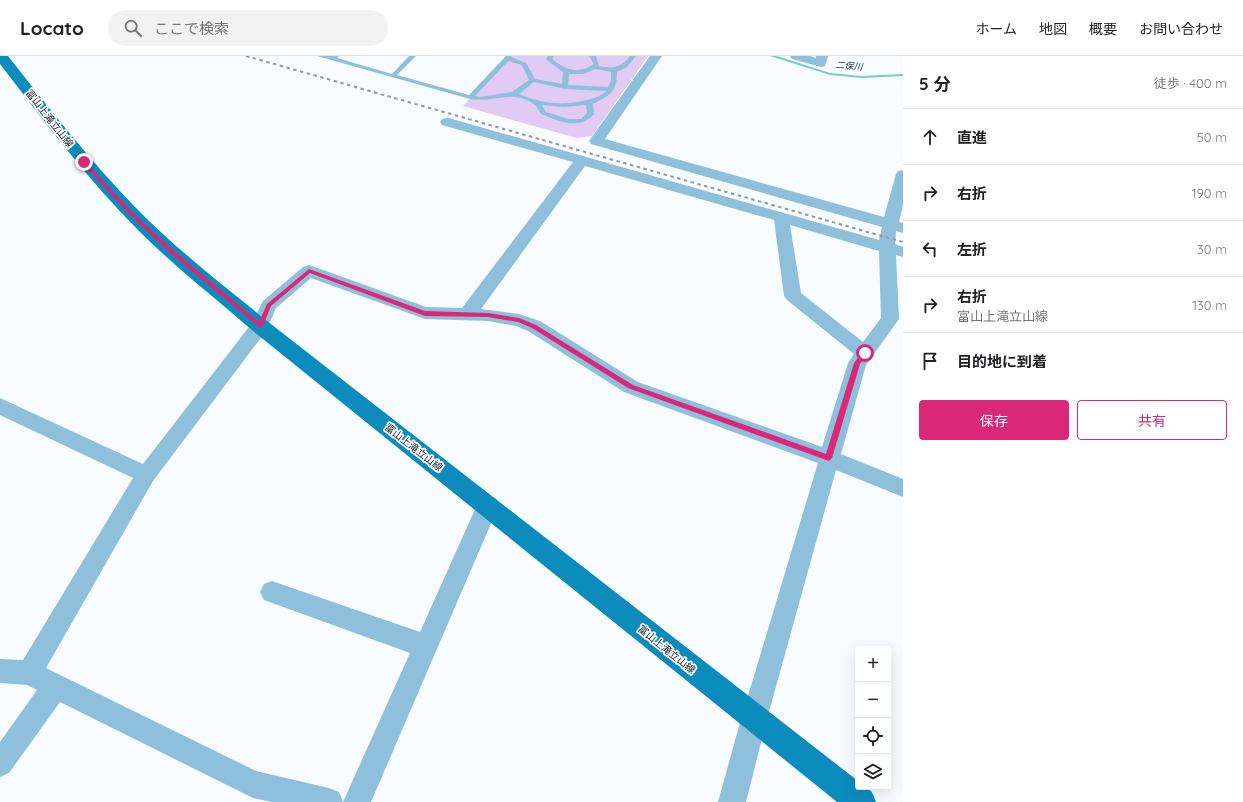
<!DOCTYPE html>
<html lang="ja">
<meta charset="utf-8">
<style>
body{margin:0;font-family:Quicksand,"Noto Sans JP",sans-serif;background:#f2f2f2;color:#202124}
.controls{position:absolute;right:12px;bottom:12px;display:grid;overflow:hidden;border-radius:4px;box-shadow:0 4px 16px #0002}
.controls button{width:36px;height:36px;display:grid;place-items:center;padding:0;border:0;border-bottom:1px solid #e0e0e0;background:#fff;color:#202124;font:20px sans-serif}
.stop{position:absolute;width:12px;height:12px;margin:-9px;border:3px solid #db2777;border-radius:50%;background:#fff}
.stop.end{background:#db2777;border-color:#fff;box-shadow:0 1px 4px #0008}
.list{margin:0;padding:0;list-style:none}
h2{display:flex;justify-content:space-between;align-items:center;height:52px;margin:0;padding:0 16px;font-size:17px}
h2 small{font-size:13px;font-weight:400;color:#757577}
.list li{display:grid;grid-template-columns:26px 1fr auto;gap:12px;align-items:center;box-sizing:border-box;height:56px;padding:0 16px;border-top:1px solid #e0e0e0}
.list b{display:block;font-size:15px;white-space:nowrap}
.list p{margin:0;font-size:13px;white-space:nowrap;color:#757577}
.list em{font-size:13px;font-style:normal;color:#757577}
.actions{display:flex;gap:8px;padding:12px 16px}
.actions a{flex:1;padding:9px 0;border:1px solid #db2777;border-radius:4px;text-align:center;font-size:14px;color:#db2777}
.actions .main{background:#db2777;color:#fff}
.icon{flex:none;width:22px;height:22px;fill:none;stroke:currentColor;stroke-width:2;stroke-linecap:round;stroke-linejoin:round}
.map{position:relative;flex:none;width:903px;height:746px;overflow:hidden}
header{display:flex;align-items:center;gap:24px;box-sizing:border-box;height:56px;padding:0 20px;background:#fff;border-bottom:1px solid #e0e0e0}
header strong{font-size:19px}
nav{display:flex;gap:22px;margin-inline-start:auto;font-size:14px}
.search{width:280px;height:36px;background:#f2f2f2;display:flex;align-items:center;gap:10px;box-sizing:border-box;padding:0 14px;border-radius:22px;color:#757577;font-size:15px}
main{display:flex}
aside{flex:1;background:#fff}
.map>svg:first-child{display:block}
</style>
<header>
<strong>Locato</strong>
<div class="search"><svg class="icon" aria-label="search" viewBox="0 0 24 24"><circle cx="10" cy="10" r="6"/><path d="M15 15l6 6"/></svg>ここで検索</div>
<nav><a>ホーム</a><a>地図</a><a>概要</a><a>お問い合わせ</a></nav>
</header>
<main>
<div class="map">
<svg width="903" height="746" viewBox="0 0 903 746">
<rect width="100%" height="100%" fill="#f8fbff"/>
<!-- green -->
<path fill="#e1caf4" d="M509,0H648L592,80L577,82L463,50Z"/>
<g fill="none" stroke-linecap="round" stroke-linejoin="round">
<!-- stream -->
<path fill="#77cad5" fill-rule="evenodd" d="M770,0H777L830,17L862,20L903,18V20L862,22L830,19Z"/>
<!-- service -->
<path fill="#8fc0db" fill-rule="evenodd" d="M317,0H339L337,2L392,18L409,0H416L397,19L469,39L506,0H512L511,1L526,7L535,23L562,28L563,16L547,4L546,3L548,0H554L552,3C566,14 578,19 594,8L589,0H596L599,10C613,13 621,12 630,0H636L627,11L617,16C617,37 610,39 593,48L594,58C579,75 559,65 541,58C539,55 537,50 534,48C514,33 492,47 470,43ZM508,5L522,9L529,24L512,36L480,41L475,40ZM595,13L611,16V25L608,31L568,29L569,18H584ZM534,26L565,33L607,35C591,48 556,50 537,44C531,43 525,40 519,38ZM542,49L563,51L586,49L587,57L581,63H568L546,56Z"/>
<!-- minor -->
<path fill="#8fc0db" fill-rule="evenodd" d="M650,0H662L605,83L884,161L896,118L898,115L903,114V149L899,166L903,167V177L896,175L895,188L903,191V201L896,199L899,263L866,309L841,398L903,423V441L836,414L767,663L746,746H718L741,663L818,407L624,336L528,275L516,270L488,265L425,263L311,222L276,252L266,275L153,425L46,612L256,715L329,732L339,736L343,746H272L253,742L60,646L9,717L0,721V686L37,634L27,629L0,627V603L23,604L133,422L0,359V342L143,408L252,267L263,245L303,211L309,209L315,211L426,251L462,252L573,106L442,69L440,66L442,63L447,62L452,63L879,184L882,171L591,88L589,85ZM585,110L774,164L784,240L787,244L854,298L848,307L822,391L638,326L540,265L519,258L481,253ZM790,169L879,195L881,262L863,286L801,237Z
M790,0H810L816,2V0H828L825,10L821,11L792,3Z
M488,440L496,442L499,449L371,746H343L410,597L264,544L260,536L264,528L272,525L420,576L480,442Z"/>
<!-- primary -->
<path fill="#0c8cbd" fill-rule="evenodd" d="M0,0H8C49,52 89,104 136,152C176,193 222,228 267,265L858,725V731C871,731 872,735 876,746H837L253,275C215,242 175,211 139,175C88,124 44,65 0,8Z"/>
<!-- rail -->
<path stroke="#94979b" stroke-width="2" stroke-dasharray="3.5 3.5" stroke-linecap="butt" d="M246,0L903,186"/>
</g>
<!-- route -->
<path fill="#db2777" d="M82,105H85L132,156L173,194L259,266L267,248L309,213L425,255L488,257L519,262L536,269L633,329L826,398L854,307L863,295L865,294L868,297L860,308L832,402L829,405L628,332L532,272L518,266L488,261L425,260L310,217L271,250L263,270L260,272L169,196L129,158L82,107Z"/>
<g text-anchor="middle" stroke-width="3.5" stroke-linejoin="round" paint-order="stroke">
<!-- far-water labels -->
<g font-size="9" font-style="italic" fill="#073136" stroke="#f8fbff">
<text transform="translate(849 10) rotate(5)" y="3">二保川</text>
</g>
<!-- street labels -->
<g font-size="10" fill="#1c1f22" stroke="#f8fbff">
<text transform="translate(50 62) rotate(52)" y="4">富山上滝立山線</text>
<text transform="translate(414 391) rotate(38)" y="4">富山上滝立山線</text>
<text transform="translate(667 593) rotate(39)" y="4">富山上滝立山線</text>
</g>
</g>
</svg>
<div class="controls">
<button>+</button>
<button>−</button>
<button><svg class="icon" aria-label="locate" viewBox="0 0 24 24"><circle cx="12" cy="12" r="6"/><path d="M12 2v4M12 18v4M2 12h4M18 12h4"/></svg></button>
<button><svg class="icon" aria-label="layers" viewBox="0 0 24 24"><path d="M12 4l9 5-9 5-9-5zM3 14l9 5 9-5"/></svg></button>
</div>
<div class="stop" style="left:865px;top:297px"></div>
<div class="stop end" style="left:84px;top:106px"></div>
</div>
<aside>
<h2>5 分<small>徒歩 · 400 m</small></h2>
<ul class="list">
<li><svg class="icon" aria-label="ahead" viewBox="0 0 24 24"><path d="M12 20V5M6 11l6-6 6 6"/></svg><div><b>直進</b></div><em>50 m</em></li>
<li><svg class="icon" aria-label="right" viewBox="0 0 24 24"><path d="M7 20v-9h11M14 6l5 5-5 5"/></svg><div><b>右折</b></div><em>190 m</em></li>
<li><svg class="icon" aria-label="left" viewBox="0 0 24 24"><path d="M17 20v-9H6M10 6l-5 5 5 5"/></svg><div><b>左折</b></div><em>30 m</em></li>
<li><svg class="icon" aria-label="right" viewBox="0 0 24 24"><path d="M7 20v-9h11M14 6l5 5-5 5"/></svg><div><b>右折</b><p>富山上滝立山線</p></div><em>130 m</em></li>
<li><svg class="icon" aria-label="arrive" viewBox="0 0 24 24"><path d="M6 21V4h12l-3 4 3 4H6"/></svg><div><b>目的地に到着</b></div></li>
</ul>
<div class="actions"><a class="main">保存</a><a>共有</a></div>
</aside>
</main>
